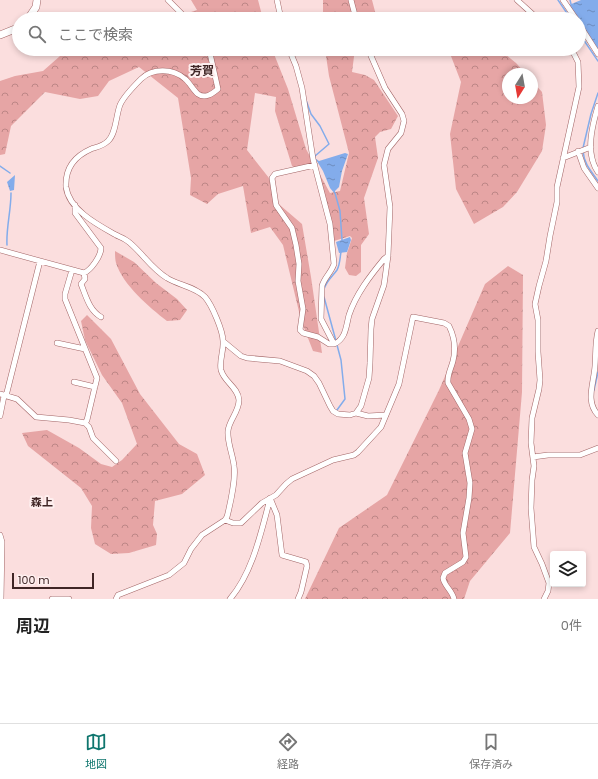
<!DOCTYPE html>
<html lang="ja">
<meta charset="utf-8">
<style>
body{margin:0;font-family:Poppins,"Noto Sans JP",sans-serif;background:#f2f2f2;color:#222}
.controls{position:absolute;right:12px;bottom:12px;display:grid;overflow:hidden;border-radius:4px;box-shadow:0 2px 6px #0003}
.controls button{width:36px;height:36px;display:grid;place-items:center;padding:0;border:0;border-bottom:1px solid #e0e0e0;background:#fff;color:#222;font:20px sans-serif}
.compass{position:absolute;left:502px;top:68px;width:36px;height:36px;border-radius:50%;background:#fff;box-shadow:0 2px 6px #0003;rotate:191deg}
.scale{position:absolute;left:12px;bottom:10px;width:82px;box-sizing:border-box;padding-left:4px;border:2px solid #3f2525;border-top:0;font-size:11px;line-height:14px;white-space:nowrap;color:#3f2525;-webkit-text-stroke:3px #feefef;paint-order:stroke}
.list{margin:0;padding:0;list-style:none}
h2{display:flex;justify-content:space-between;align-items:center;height:52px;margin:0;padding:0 16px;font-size:17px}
h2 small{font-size:13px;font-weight:400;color:#767676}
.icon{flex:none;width:22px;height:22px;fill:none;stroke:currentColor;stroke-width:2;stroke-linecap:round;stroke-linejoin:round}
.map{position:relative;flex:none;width:598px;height:599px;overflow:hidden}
.search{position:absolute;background:#fff;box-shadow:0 2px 6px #0003;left:12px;right:12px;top:12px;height:44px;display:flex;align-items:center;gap:10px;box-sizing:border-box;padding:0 14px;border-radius:22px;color:#767676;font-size:15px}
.sheet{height:124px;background:#fff}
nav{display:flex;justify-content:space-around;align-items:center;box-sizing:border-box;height:56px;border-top:1px solid #e0e0e0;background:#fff;font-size:11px;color:#767676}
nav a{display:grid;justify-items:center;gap:2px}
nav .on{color:#0f766e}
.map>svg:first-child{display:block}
</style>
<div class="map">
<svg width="598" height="599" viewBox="0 0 598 599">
<defs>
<pattern id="forest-crowns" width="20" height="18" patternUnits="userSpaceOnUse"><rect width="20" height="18" fill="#e6a5a5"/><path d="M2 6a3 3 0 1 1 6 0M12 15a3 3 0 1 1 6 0" fill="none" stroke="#bc8686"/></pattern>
<pattern id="water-ripples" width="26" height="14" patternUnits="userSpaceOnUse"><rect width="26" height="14" fill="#83aceb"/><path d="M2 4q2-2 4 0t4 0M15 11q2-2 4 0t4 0" fill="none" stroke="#6d8cbe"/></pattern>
</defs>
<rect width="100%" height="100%" fill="#fbdede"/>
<!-- forest -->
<path fill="url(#forest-crowns)" d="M191,0H258L263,19H170L197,10Z
M323,0H372L377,19H323Z
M68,49H272L288,89L306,149L330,193L340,191L349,153L329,76L325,49H355L352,72L365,75L374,80L398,116L391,129L380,132L375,137L378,158L364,198L369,234L361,245V272L356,276L349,275L345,268L347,253L352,238L350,236L334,241L325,196L312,165L298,169L292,166L275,111L276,97L255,93L247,150L269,178L274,200L302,224L311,277L322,353L313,351L301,320L283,245L270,227L251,233L243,186L218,194L207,204L190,195L191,178L178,98L139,67L109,81L98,96L80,99L45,92L11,126L5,154L0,155V81L15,76L43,71Z
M449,49H499L516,63L526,74H508V98H532V81L542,92L546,125L542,151L517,192L503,207L474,224L456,189L450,134L461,82L449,51Z
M115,251L134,262L156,283L177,299L187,310L180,320L167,321C149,307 123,285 116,263C115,259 115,254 115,251Z
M508,266L523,275L522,392L510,533L470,581L464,599H305L339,528L387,495L439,390L485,284Z
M87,315L111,339L140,394L179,444L197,454L205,475L182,494L155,501L153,525L157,534L156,545L129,553L111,554L95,544L91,528L92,506L81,488L28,446L22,433L47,430L79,448L101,464L112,467L122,460L137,444L122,403L102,375L85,340L81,321Z"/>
<!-- water -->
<path fill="url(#water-ripples)" d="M581,0H598V49L569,5Z
M345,153L348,154L342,171L339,187L335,191V194L330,188L323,171L315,158L319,161Z
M15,175L14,190L10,191L7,182Z
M350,237L351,240L347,252L339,253L336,242Z"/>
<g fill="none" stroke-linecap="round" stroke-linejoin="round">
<!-- stream -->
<path stroke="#83aceb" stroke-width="1.5" d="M558,0L571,19
M570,0L571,4
M579,33L598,61
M306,100L311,114L320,126L329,144L315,156V158
M583,148L591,114L598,93
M583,151C584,164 591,171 598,181
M0,166L10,173
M335,193L340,211L342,240
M7,245C6,228 11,211 11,193
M324,289C327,280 332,277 337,270C340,265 340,257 341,252
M324,297L336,341
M594,390L598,372
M337,410L345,399L341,360L337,345"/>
<defs>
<path id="street" d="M168,0L187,19
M277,0L281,19
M351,0L356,19
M517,0L538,19
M563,0L576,19
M579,24L598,54
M289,49L296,66L302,88L313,159L330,224L334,264C331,273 324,278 322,286L321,319L334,344C346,339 346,326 349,315C356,294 370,276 384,259L388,256
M598,106C592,126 585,154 598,172
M578,151L584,168L598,188
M563,158L591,147
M315,165L275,174L272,178L276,205L292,228L296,245L299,264L298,281L303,309L300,330L303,333L318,337L329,344H334
M0,250L84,273C91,270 101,256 101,248L75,213V205
M84,273L85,279L81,284C86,296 89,310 101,317
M598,331C595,343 596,354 595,366C594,383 585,401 598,415
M224,342L241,356L247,358L280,361L307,371L314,376L319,383L330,406L333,411L338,414L350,415L356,413L368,416L386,415
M57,343L85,349
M74,382L95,387
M0,394L17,399L36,417L69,420L85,423L87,420L97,378L65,299V294L72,270
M6,396L40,261
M356,413L361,406L369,378L370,363L371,329L372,319L384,285L388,256L390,207L384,165L388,149L401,133L404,121L402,114L385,88L368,49
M0,416L4,396
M85,423L89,427L93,438L116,461
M533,457L548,455H580L598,448
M270,498L277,515L282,555L306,562L307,566L301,592L298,599
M225,520L233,523H241L262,503L276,495L286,484L292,479L333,460L354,455L358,452L381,427L386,415L399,384L413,317L444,323L449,326C454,336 456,349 453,361C451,369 447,375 448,383L469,419L472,429L465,453L470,483L469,498L463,533L466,557L463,562L445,573L443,578C444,586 452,590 454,599
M0,535L2,542L1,599
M52,599H69
M116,599L118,595L169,575L184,563L191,549L202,535L225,520L227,517C230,505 236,477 234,466C233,455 227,442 228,431C229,420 239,412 239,400C238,387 224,382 221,370C219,360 224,351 223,341C223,331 212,305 205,297C196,287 178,285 167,278C152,269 143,254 130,243C126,239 120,237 116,235C98,225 69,210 66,187C65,168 75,156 91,149C97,147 103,146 108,141C116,134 116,115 120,105C123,98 135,85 141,79C152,68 173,68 185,79C190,83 193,90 198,94C205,99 212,94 218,89L209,49
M230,599C253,572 261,532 270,499
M544,599L548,591L549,583L542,564L534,547L531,508L532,480L534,466L531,443L532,418L539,389L540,380L538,352V320L535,304L539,286L546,261L550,236L557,202V187L579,87L578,62L574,54L570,49"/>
<path id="secondary" d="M28,19L36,7L37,0
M0,35L15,29L19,27"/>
</defs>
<!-- street casing -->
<use href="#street" stroke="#a26566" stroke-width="6"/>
<!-- secondary casing -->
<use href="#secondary" stroke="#a26566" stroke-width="8"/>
<!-- street -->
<use href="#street" stroke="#fff" stroke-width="5"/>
<!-- secondary -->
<use href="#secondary" stroke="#fff" stroke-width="7"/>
</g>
<g text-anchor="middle" stroke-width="4" stroke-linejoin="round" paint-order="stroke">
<!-- neighbourhood labels -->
<g font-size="11" font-weight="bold" fill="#3f2525" stroke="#feefef">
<text x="42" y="506">森上</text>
</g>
<!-- quarter labels -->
<g font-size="12" font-weight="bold" fill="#3f2525" stroke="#feefef">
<text x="202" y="75">芳賀</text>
</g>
</g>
</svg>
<div class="controls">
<button><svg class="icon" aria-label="layers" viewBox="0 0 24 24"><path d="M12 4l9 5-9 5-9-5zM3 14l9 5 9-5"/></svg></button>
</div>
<svg class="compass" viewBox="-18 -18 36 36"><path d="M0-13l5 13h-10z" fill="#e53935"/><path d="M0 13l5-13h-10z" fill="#767676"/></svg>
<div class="scale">100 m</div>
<div class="search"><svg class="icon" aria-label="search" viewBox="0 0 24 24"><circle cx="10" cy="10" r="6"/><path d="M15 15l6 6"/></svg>ここで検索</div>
</div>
<section class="sheet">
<h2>周辺<small>0件</small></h2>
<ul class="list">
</ul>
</section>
<nav>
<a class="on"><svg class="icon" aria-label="map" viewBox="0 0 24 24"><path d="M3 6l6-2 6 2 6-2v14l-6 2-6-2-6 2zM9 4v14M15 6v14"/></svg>地図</a>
<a><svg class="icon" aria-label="directions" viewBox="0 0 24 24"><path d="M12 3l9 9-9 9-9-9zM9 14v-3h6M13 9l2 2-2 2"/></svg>経路</a>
<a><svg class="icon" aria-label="saved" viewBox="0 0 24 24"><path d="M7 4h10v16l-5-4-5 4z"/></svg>保存済み</a>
</nav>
